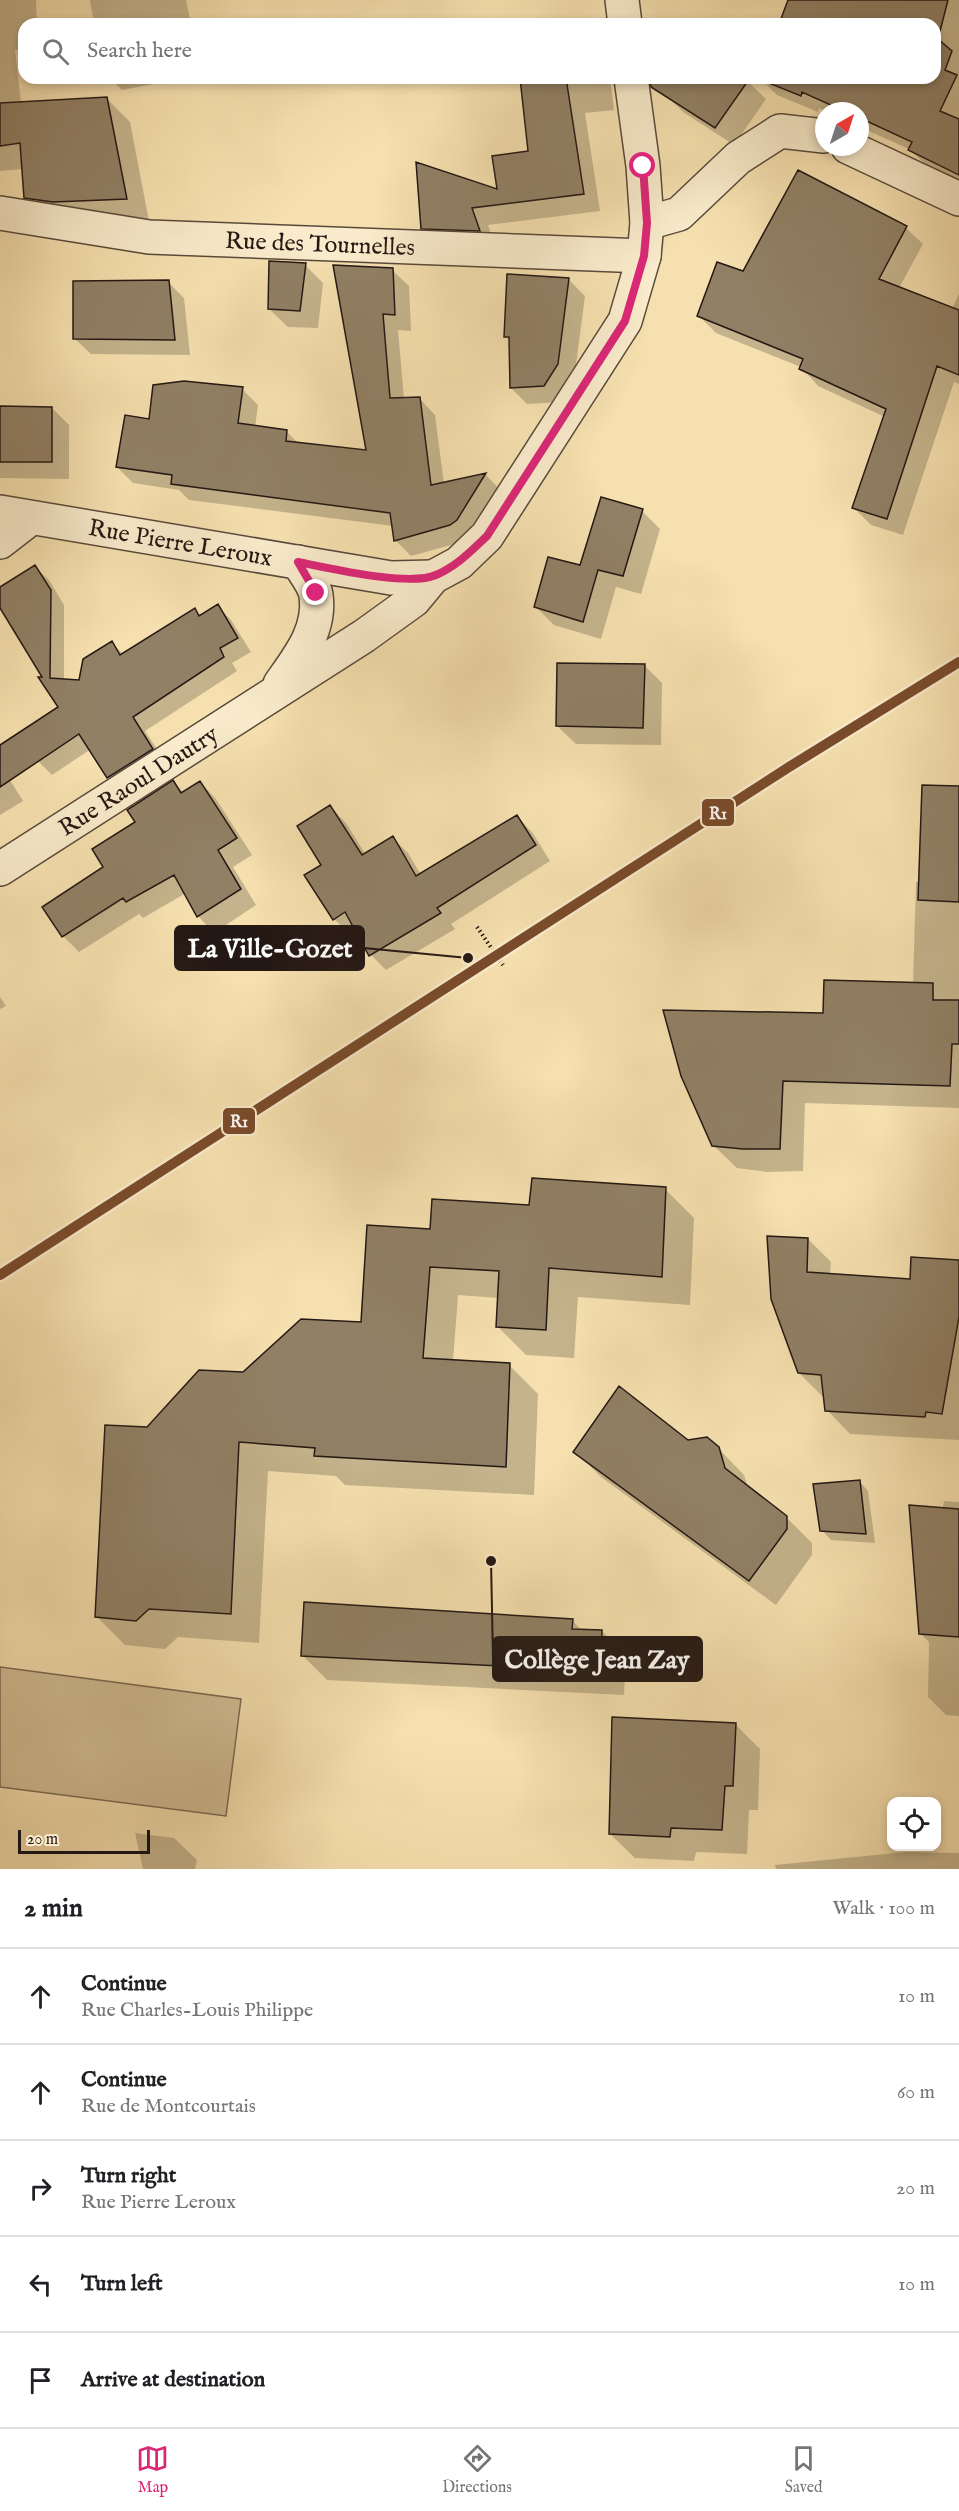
<!DOCTYPE html>
<meta charset="utf-8">
<style>
body{margin:0;font-family:"IM FELL English",serif;background:#f2f2f2;color:#202124}
.controls{position:absolute;right:18px;bottom:18px;display:grid;overflow:hidden;border-radius:12px;box-shadow:0 3px 9px #0003}
.controls button{width:54px;height:54px;display:grid;place-items:center;padding:0;border:0;border-bottom:2px solid #e0e0e0;background:#fff;color:#202124;font:30px sans-serif}
.compass{position:absolute;left:815px;top:102px;width:54px;height:54px;border-radius:50%;background:#fff;box-shadow:0 3px 9px #0003;rotate:39deg}
.scale{position:absolute;left:18px;bottom:15px;width:132px;box-sizing:border-box;padding-left:6px;border:3px solid #241814;border-top:0;font-size:16px;line-height:21px;white-space:nowrap;color:#241814;-webkit-text-stroke:4px #f9ebcb;paint-order:stroke}
.stop{position:absolute;width:18px;height:18px;margin:-14px;border:4px solid #db2777;border-radius:50%;background:#fff}
.stop.end{background:#db2777;border-color:#fff;box-shadow:0 2px 6px #0008}
.list{margin:0;padding:0;list-style:none}
h2{display:flex;justify-content:space-between;align-items:center;height:78px;margin:0;padding:0 24px;font-size:26px}
h2 small{font-size:20px;font-weight:400;color:#757577}
.list li{display:grid;grid-template-columns:39px 1fr auto;gap:18px;align-items:center;box-sizing:border-box;height:96px;padding:0 24px;border-top:2px solid #e0e0e0}
.list b{display:block;font-size:22px;white-space:nowrap}
.list p{margin:0;font-size:20px;white-space:nowrap;color:#757577}
.list em{font-size:20px;font-style:normal;color:#757577}
.icon{flex:none;width:33px;height:33px;fill:none;stroke:currentColor;stroke-width:2;stroke-linecap:round;stroke-linejoin:round}
.map{position:relative;flex:none;width:959px;height:1869px;overflow:hidden}
.search{position:absolute;background:#fff;box-shadow:0 3px 9px #0003;left:18px;right:18px;top:18px;height:66px;display:flex;align-items:center;gap:15px;box-sizing:border-box;padding:0 21px;border-radius:18px;color:#757577;font-size:22px}
.sheet{height:558px;background:#fff}
nav{display:flex;justify-content:space-around;align-items:center;box-sizing:border-box;height:84px;border-top:2px solid #e0e0e0;background:#fff;font-size:16px;color:#757577}
nav a{display:grid;justify-items:center;gap:3px}
nav .on{color:#db2777}
.map>svg:first-child{display:block}
</style>
<div class="map">
<svg width="959" height="1869" viewBox="0 0 959 1869">
<rect width="100%" height="100%" fill="#f6e0af"/>
<filter id="stains"><feTurbulence type="fractalNoise" baseFrequency=".00333" numOctaves="4"/><feColorMatrix values="0 0 0 0 .2 0 0 0 0 .09 0 0 0 0 .02 0 0 0 .5 -.17"/></filter>
<radialGradient id="worn" r=".72"><stop offset=".6" stop-color="#630" stop-opacity="0"/><stop offset="1" stop-color="#630" stop-opacity=".3"/></radialGradient>
<!-- green -->
<path fill="#d2be95" stroke="#7b6b54" stroke-width="1.5" d="M0,1667L241,1699L226,1816L0,1787Z"/>
<!-- shadow -->
<path fill="#0003" d="M0,0H36L37,24H24V50H15L21,103L107,99L130,122L149,221L48,220L25,197L23,169L0,171Z
M90,0H186L191,24H94Z
M789,0H959V183L927,166L909,149L860,127V111H826L819,108L818,112L777,95L760,78H935V24H780Z
M110,78H185L122,90Z
M522,78H610L614,110L585,113L600,211L488,225L496,247L439,245L422,228L499,192L530,153Z
M676,78H744L766,99L734,145L683,112L665,94Z
M906,228L923,244L899,288L952,309L959,294V384L954,382L903,535L871,525L854,508L885,417L818,386L801,367L716,333L699,316L744,273Z
M305,265L323,283L318,328L288,327L269,309Z
M335,266L392,270L409,286L411,331L398,330L404,399L419,398L435,415L444,484L486,475L501,491L466,541L411,556L395,540L393,526L189,500L179,490L133,483L117,467L150,421L242,389L258,405L255,427L286,431L299,444L368,452Z
M569,280L585,296L574,380L560,402L527,404L511,388V342L505,336Z
M168,282L184,298L190,355L91,354L75,339Z
M0,408H52L69,425V479L0,478Z
M642,511L660,529L641,594L616,587L601,639L554,625L535,606Z
M35,567L49,580L64,605V681L80,682L112,643L123,654L195,610L202,616L217,606L231,620L251,652L232,663L237,671L145,731L166,763L122,791L108,777L91,749L52,775L38,761L60,707L0,605V589Z
M644,665L662,683L661,745L576,744L557,726Z
M0,764L23,801L0,815Z
M173,782L184,793L200,782L216,799L252,855L233,867L256,905L214,933L198,916L186,893L143,918L139,914L79,952L63,936L44,908L105,868L137,823Z
M959,788V1108L805,1103L803,1171L767,1172L737,1168L713,1145L824,1014L913,984L916,882H920Z
M330,807L346,823L366,855L393,838L408,853L421,875L517,817L532,832L550,861L451,924L455,929L386,970L371,955L357,930L350,934L334,919L323,865Z
M0,997L6,1006L0,1009Z
M665,1189L694,1218L690,1305L578,1297L574,1358L526,1355L497,1326L499,1298L458,1295L453,1361L509,1365L538,1394L534,1495L345,1485L336,1476L268,1471L259,1643L178,1637L165,1649L125,1645L96,1616L148,1429L244,1374L363,1323L432,1230L531,1207Z
M808,1239L831,1262L830,1275L912,1280L959,1261V1440L850,1434L827,1410L825,1396H822L799,1373Z
M688,1442L718,1448L744,1475L748,1488L786,1517L812,1543V1555L776,1605L601,1477L575,1451Z
M859,1481L868,1491L875,1543L831,1540L822,1530Z
M944,1501L959,1502V1716L946,1715L928,1697L929,1642L920,1633Z
M572,1620L582,1631H602L626,1656L624,1695L327,1680L303,1656Z
M736,1725L760,1749L758,1810H749L747,1854L696,1852L694,1861L635,1858L610,1834Z
M135,1833L174,1838L197,1860L195,1869H143Z
M906,1852L959,1853V1869H776L775,1865Z"/>
<!-- building -->
<path fill="#918065" stroke="#241814" stroke-width="1.5" d="M788,0H948L938,39L952,51L945,70L957,75L940,111L959,119V175L908,150L912,142L860,118V111H844L802,92L801,96L759,79L935,78V24H779Z
M520,78H566L584,194L472,208L480,231L421,229L416,162L497,189L492,156L528,151Z
M650,78H750L715,128L651,87Z
M107,97L127,199L53,202L24,198L20,143L0,146V103Z
M798,170L907,226L879,279L959,310V375L937,366L887,519L852,508L886,409L799,369L803,359L697,316L717,262L743,271Z
M269,261L306,263L300,311L268,309Z
M333,265L393,268L395,315L383,314L390,398L420,397L431,485L486,473L457,520L450,525L394,541L390,513L171,484L172,475L116,467L125,415L149,419L153,385L184,381L243,387L238,423L287,430L286,441L366,450Z
M507,274L569,278L558,364L544,386L510,388L509,337H504Z
M169,280L175,340L73,339V281Z
M0,406L52,407V462H0Z
M601,497L643,509L623,576L598,570L583,622L534,607L548,557L580,565Z
M35,565L51,590L50,678L79,680L83,659L112,641L120,655L195,608L199,616L218,604L238,638L220,648L224,657L133,717L153,749L107,778L79,734L0,787V745L58,707L38,677H42L0,608V587Z
M557,663L645,664L643,728L556,726Z
M173,780L181,793L200,781L237,838L218,850L241,889L197,917L174,875L126,902L123,898L62,937L42,907L103,867L92,849L135,822L127,810Z
M922,785L959,786V902L918,900Z
M330,805L362,855L393,836L416,876L517,815L536,845L437,908L441,913L369,956L345,912L333,920L304,875L321,865L297,826Z
M824,980L933,983V1000H959V1044H952L950,1086L783,1081L780,1149H743L712,1146L681,1076L663,1010L823,1013Z
M532,1178L666,1187L662,1277L549,1268L546,1330L496,1327L499,1271L430,1267L423,1358L510,1363L506,1467L314,1456L315,1448L239,1442L231,1614L149,1609L136,1621L95,1617L105,1425L147,1427L199,1370L243,1372L301,1319L361,1322L367,1225L430,1229L432,1199L529,1205Z
M767,1236L808,1238L807,1272L910,1279L911,1257L959,1260V1317L942,1414L926,1412L925,1417L825,1411L821,1375L798,1373L771,1299Z
M619,1386L688,1440L707,1437L719,1447L725,1468L787,1516V1529L749,1581L573,1452Z
M860,1480L866,1534L820,1531L813,1484Z
M909,1505L959,1509V1637L919,1634Z
M304,1602L573,1619L572,1629L602,1630L600,1671L301,1656Z
M612,1717L736,1723L733,1786H725L722,1830L671,1828L670,1837L609,1834Z"/>
<g fill="none" stroke-linecap="round" stroke-linejoin="round">
<defs>
<g id="minor">
<path d="M622,0L625,24"/>
<path d="M848,147L959,199"/>
<path id="s1" d="M0,213L149,237L644,256"/>
<path d="M647,223L679,214L738,158L780,131L824,136"/>
<path id="s2" d="M0,512L391,578L433,577"/>
<path d="M0,542L31,518"/>
<path d="M280,684C299,657 321,630 316,595C314,584 304,572 298,562"/>
<path id="s3" d="M0,869L364,636L414,600L433,577L459,563L487,536L625,321L644,256L647,223L643,166L631,78"/>
</g>
</defs>
<!-- minor casing -->
<use href="#minor" stroke="#584a3b" stroke-width="36"/>
<!-- path -->
<path stroke="#241814" stroke-width="4" stroke-dasharray="1.5 3" stroke-linecap="butt" d="M477,927L503,965"/>
<!-- minor -->
<use href="#minor" stroke="#f9ebcb" stroke-width="33"/>
<defs>
<path id="rail-1" d="M0,1275L789,767L959,662"/>
</defs>
<!-- rail-1 casing -->
<use href="#rail-1" stroke="#f9ebcb" stroke-width="15"/>
<!-- rail-1 -->
<use href="#rail-1" stroke="#7a4b2a" stroke-width="10"/>
</g>
<g fill="none" stroke-linecap="round" stroke-linejoin="round">
<!-- route -->
<path stroke="#db2777" stroke-width="8" d="M316,593L298,562C329,568 409,587 436,575C457,566 471,551 487,536L625,321L644,256L647,223L643,166"/>
</g>
<g text-anchor="middle" stroke-width="6" stroke-linejoin="round" paint-order="stroke">
<!-- street labels -->
<g font-size="24" fill="#241814" stroke="#f9ebcb">
<text dy="8" stroke="none"><textPath href="#s1" startOffset="322">Rue des Tournelles</textPath></text>
<text dy="8" stroke="none"><textPath href="#s2" startOffset="183">Rue Pierre Leroux</textPath></text>
<text dy="8" stroke="none"><textPath href="#s3" startOffset="164">Rue Raoul Dautry</textPath></text>
</g>
</g>
<!-- callouts -->
<path fill="none" stroke="#241814" stroke-width="2" d="M468 958L364 948M491 1561L493 1659"/>
<g fill="#241814" stroke="#f9ebcb" stroke-width="2">
<circle cx="468" cy="958" r="6"/>
<circle cx="491" cy="1561" r="6"/>
</g>
<g fill="#241814" stroke="#241814" stroke-width="2">
<rect x="175" y="926" width="189" height="44" rx="6"/>
<rect x="493" y="1637" width="209" height="44" rx="6"/>
</g>
<g font-size="26" text-anchor="middle" font-weight="bold" fill="#fff">
<text x="270" y="957">La Ville-Gozet</text>
<text x="597" y="1668">Collège Jean Zay</text>
</g>
<g stroke="#f9ebcb" stroke-width="2">
<rect x="701" y="798" width="34" height="29" rx="6" fill="#7a4b2a"/>
<rect x="222" y="1107" width="34" height="28" rx="6" fill="#7a4b2a"/>
</g>
<g font-size="16" text-anchor="middle" font-weight="bold" fill="#fff">
<text x="718" y="819">R1</text>
<text x="239" y="1127">R1</text>
</g>
<rect width="100%" height="100%" filter="url(#stains)"/>
<rect width="100%" height="100%" fill="url(#worn)"/>
</svg>
<div class="controls">
<button><svg class="icon" aria-label="locate" viewBox="0 0 24 24"><circle cx="12" cy="12" r="6"/><path d="M12 2v4M12 18v4M2 12h4M18 12h4"/></svg></button>
</div>
<svg class="compass" viewBox="-18 -18 36 36"><path d="M0-13l5 13h-10z" fill="#e53935"/><path d="M0 13l5-13h-10z" fill="#757577"/></svg>
<div class="scale">20 m</div>
<div class="stop" style="left:643px;top:166px"></div>
<div class="stop end" style="left:316px;top:593px"></div>
<div class="search"><svg class="icon" aria-label="search" viewBox="0 0 24 24"><circle cx="10" cy="10" r="6"/><path d="M15 15l6 6"/></svg>Search here</div>
</div>
<section class="sheet">
<h2>2 min<small>Walk · 100 m</small></h2>
<ul class="list">
<li><svg class="icon" aria-label="ahead" viewBox="0 0 24 24"><path d="M12 20V5M6 11l6-6 6 6"/></svg><div><b>Continue</b><p>Rue Charles-Louis Philippe</p></div><em>10 m</em></li>
<li><svg class="icon" aria-label="ahead" viewBox="0 0 24 24"><path d="M12 20V5M6 11l6-6 6 6"/></svg><div><b>Continue</b><p>Rue de Montcourtais</p></div><em>60 m</em></li>
<li><svg class="icon" aria-label="right" viewBox="0 0 24 24"><path d="M7 20v-9h11M14 6l5 5-5 5"/></svg><div><b>Turn right</b><p>Rue Pierre Leroux</p></div><em>20 m</em></li>
<li><svg class="icon" aria-label="left" viewBox="0 0 24 24"><path d="M17 20v-9H6M10 6l-5 5 5 5"/></svg><div><b>Turn left</b></div><em>10 m</em></li>
<li><svg class="icon" aria-label="arrive" viewBox="0 0 24 24"><path d="M6 21V4h12l-3 4 3 4H6"/></svg><div><b>Arrive at destination</b></div></li>
</ul>
</section>
<nav>
<a class="on"><svg class="icon" aria-label="map" viewBox="0 0 24 24"><path d="M3 6l6-2 6 2 6-2v14l-6 2-6-2-6 2zM9 4v14M15 6v14"/></svg>Map</a>
<a><svg class="icon" aria-label="directions" viewBox="0 0 24 24"><path d="M12 3l9 9-9 9-9-9zM9 14v-3h6M13 9l2 2-2 2"/></svg>Directions</a>
<a><svg class="icon" aria-label="saved" viewBox="0 0 24 24"><path d="M7 4h10v16l-5-4-5 4z"/></svg>Saved</a>
</nav>
